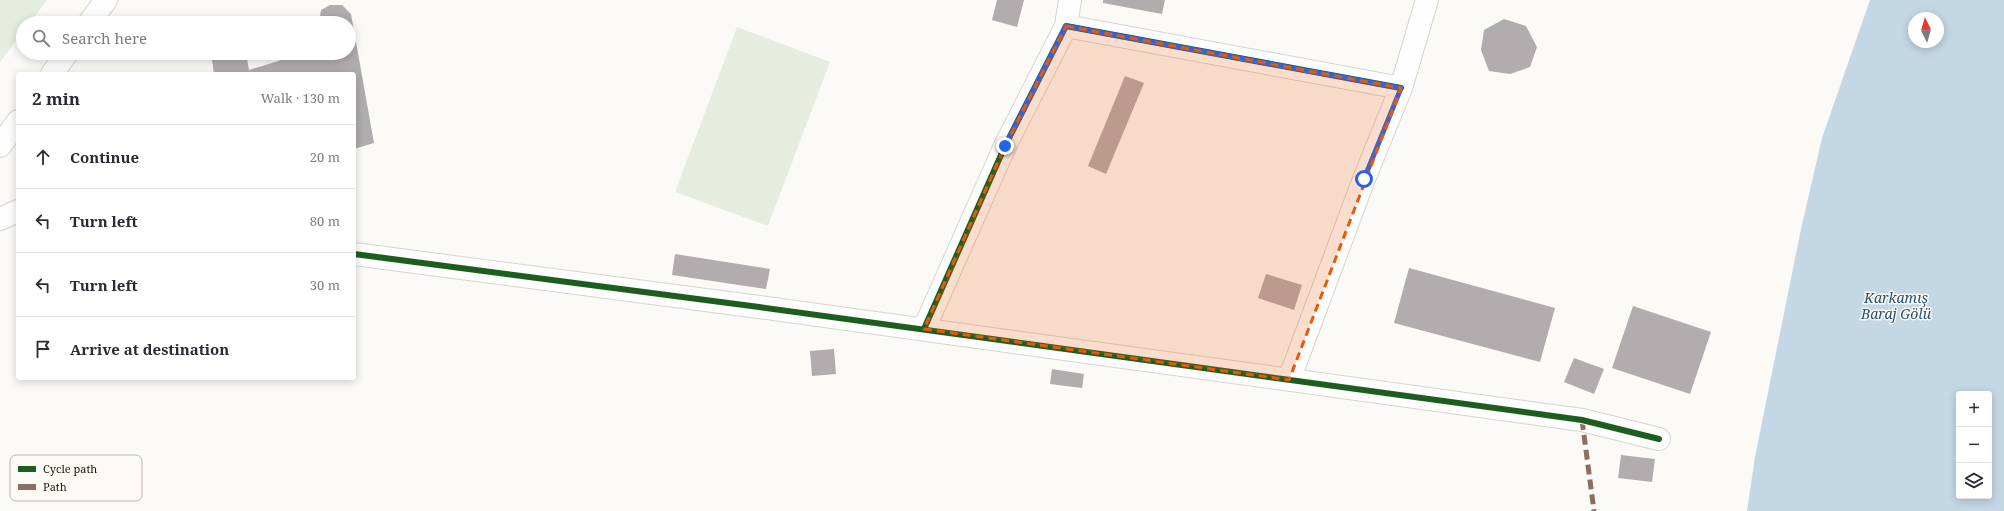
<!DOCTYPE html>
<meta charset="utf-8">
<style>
body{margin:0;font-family:"Noto Serif",serif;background:#f7f7f7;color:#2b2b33}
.controls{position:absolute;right:12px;bottom:12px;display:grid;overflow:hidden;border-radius:4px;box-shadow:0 2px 10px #0003}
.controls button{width:36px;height:36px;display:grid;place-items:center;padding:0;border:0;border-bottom:1px solid #e1e1e2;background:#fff;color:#2b2b33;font:20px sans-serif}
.compass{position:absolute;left:1908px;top:12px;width:36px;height:36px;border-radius:50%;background:#fff;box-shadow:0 2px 10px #0003;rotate:355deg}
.stop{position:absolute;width:12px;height:12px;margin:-9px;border:3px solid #2563eb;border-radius:50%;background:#fff}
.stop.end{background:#2563eb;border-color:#fff;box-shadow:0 1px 4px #0008}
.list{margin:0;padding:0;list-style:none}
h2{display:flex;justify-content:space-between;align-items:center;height:52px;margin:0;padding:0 16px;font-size:17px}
h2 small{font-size:13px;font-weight:400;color:#7c7c81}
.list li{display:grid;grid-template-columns:26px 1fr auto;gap:12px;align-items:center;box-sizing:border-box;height:64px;padding:0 16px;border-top:1px solid #e1e1e2}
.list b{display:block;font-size:15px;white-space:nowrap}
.list em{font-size:13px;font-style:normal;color:#7c7c81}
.icon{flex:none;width:22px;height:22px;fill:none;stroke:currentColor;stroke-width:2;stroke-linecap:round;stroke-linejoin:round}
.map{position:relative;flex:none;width:2004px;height:511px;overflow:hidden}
.search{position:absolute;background:#fff;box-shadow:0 2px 10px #0003;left:16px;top:16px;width:340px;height:44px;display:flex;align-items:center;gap:10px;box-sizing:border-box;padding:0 14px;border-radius:22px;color:#7c7c81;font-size:15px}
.panel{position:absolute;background:#fff;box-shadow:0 2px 10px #0003;left:16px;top:72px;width:340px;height:308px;border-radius:4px}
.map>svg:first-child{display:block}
</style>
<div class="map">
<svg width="2004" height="511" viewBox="0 0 2004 511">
<rect width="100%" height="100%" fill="#fcfaf7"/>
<!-- green -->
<path fill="#e5ede0" d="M0,0H47L30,23H23V32L0,62Z
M737,27L830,62L768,226L675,192Z"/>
<!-- water -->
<path fill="#c4d7e4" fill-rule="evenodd" d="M1870,0H2004V511H1747L1755,457L1801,229L1822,138ZM1914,18H1938V42H1914ZM1959,394H1989V496H1959Z"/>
<!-- building -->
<path fill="#b1acad" d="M997,0H1024L1017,27L992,20Z
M1103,0H1165L1162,14L1103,3Z
M330,5H342L351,14L374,143L354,149V74H214L211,53H246L249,70L304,53H349V23H319L321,10Z
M1504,19L1526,26L1537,47L1530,67L1510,74L1489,71L1481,50L1484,30Z
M1125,76L1144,83L1106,174L1088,166Z
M675,254L770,269L766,289L672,275Z
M1409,268L1555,308L1540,362L1394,323Z
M1266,274L1302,285L1294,310L1258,298Z
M1633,306L1711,332L1690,394L1612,368Z
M834,349L836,374L812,376L810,351Z
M1574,358L1604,369L1594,394L1564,382Z
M1052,369L1084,374L1082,388L1050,384Z
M1621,455L1655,459L1652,482L1618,478Z"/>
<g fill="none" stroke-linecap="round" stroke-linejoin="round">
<defs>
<path id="minor" d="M89,23L106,0
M1066,26L1070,0
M52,74L67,53
M0,146L18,121
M0,219L18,211
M354,254L759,307L1582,420L1659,439
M924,329L1005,146L1066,26L1401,88
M1289,380L1364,179L1401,88L1427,0"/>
</defs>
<!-- minor casing -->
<use href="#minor" stroke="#d7d4ce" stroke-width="24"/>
<!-- minor -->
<use href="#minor" stroke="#fffefe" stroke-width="22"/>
<!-- quiet -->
<path stroke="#8d6e63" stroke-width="5" stroke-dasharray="10 5" stroke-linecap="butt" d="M1582,420L1594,511"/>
<defs>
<path id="cycleway" d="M354,254L759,307L1582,420L1659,439
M924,329L1005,146L1066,26L1401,88"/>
</defs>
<!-- cycleway casing -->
<use href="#cycleway" stroke="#fdfaf6" stroke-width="8"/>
<!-- cycleway -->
<use href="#cycleway" stroke="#1b5e20" stroke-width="6"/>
</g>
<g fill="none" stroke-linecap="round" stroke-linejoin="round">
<!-- route -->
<path stroke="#2563eb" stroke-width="5" d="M1005,146L1066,26L1401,88L1364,179"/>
</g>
<!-- marked area -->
<path fill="#e8590c" fill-opacity="0.2" stroke="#e8590c" stroke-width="3" stroke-dasharray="8 5" stroke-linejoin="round" d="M1066,26L1401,88L1289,380L924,329L1005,146Z"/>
<g text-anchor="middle" stroke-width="3" stroke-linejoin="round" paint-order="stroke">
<!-- water labels -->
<g font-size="14" font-style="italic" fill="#22516f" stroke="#fdfaf6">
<text x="1896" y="303">Karkamış<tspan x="1896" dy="16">Baraj Gölü</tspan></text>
</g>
</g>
<!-- legend -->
<rect x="10" y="455" width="132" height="46" rx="6" fill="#fdfaf6" stroke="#bab6b1" stroke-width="1"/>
<rect x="18" y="466" width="18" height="6" fill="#1b5e20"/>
<rect x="18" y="484" width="18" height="6" fill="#8d6e63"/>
<g font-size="11" fill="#1c170f">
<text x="43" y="473">Cycle path</text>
<text x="43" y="491">Path</text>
</g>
</svg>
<div class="controls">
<button>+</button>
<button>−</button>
<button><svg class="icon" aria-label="layers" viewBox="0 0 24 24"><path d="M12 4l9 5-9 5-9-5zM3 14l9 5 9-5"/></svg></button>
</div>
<svg class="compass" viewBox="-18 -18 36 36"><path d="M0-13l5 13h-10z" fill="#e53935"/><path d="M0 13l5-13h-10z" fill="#7c7c81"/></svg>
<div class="stop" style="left:1364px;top:179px"></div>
<div class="stop end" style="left:1005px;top:146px"></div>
<div class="search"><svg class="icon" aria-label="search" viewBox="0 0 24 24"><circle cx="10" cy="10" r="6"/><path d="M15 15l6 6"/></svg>Search here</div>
<section class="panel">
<h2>2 min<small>Walk · 130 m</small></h2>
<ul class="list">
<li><svg class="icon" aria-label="ahead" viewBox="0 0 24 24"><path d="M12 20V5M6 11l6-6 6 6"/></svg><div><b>Continue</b></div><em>20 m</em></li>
<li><svg class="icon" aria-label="left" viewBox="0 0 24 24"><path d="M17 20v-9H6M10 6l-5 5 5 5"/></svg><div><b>Turn left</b></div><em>80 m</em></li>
<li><svg class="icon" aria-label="left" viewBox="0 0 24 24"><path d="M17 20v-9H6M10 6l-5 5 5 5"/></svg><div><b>Turn left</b></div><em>30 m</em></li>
<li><svg class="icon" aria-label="arrive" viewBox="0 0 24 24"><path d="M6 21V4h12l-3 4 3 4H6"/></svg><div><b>Arrive at destination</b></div></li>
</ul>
</section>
</div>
